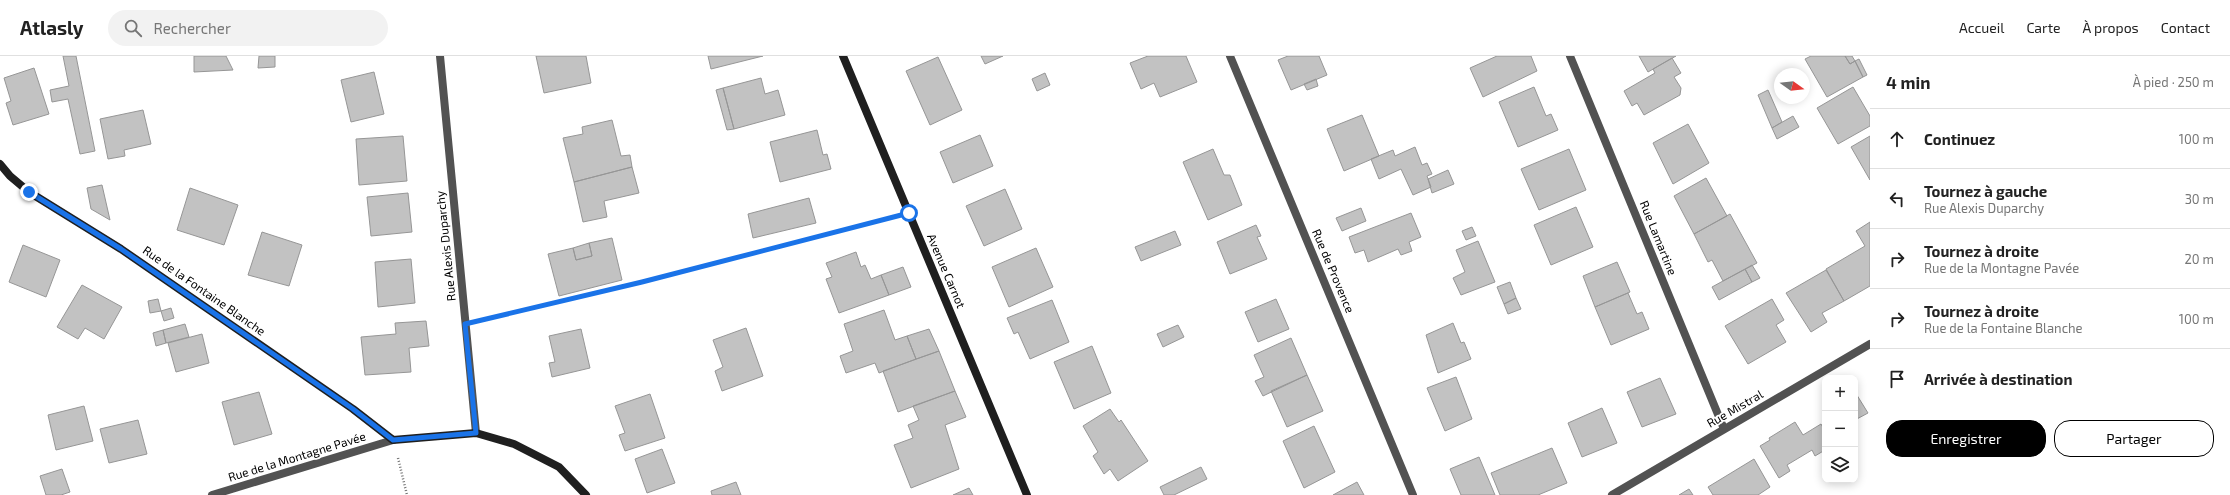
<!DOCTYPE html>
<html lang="fr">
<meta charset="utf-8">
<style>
body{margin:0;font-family:"Exo 2",sans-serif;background:#f2f2f2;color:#222}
.controls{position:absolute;right:12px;bottom:12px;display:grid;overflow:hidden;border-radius:8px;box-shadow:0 2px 10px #0003}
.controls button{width:36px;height:36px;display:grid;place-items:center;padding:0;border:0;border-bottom:1px solid #e0e0e0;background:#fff;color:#222;font:20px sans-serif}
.compass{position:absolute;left:1774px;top:12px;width:36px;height:36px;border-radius:50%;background:#fff;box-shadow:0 2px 10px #0003;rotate:105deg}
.stop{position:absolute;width:12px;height:12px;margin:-9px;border:3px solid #1a73e8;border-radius:50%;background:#fff}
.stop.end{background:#1a73e8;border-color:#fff;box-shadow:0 1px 4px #0008}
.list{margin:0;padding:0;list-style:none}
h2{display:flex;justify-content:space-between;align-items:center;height:52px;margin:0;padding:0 16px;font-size:17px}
h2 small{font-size:13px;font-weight:400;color:#767676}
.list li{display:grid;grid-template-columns:26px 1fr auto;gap:12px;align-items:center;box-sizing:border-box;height:60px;padding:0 16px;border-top:1px solid #e0e0e0}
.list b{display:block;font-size:15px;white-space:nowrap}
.list p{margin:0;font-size:13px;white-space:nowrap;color:#767676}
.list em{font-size:13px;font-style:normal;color:#767676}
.actions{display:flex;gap:8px;padding:12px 16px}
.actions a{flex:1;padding:9px 0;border:1px solid #000;border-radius:16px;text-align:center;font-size:14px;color:#000}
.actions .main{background:#000;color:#fff}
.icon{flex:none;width:22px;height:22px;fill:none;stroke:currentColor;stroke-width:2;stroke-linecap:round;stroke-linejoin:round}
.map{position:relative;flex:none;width:1870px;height:439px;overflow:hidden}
header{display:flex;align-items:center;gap:24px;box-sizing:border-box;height:56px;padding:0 20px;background:#fff;border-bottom:1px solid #e0e0e0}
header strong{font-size:19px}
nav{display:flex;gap:22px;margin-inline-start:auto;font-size:14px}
.search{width:280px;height:36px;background:#f2f2f2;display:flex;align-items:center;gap:10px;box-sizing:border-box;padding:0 14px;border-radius:22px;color:#767676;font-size:15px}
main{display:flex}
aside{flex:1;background:#fff}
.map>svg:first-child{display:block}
</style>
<header>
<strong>Atlasly</strong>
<div class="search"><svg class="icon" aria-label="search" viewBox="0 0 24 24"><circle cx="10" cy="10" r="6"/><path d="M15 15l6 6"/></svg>Rechercher</div>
<nav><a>Accueil</a><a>Carte</a><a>À propos</a><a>Contact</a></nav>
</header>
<main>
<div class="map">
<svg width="1870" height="439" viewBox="0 0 1870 439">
<rect width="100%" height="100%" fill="#fff"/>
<!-- building -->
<path fill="#c2c2c2" stroke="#969696" d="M63,0H76L95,95L80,98L68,43L52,46L50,34L69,30Z
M194,0H226L233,14L194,16Z
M259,0H275V11L258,12Z
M536,0H586L591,27L544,37Z
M708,0H763L711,13Z
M981,0H1003L985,8Z
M1148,0H1186L1197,26L1160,41L1154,27L1141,33L1130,7Z
M1288,0H1319L1327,19L1291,34L1278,4Z
M1497,0H1531L1537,15L1483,41L1470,12Z
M1639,0H1676L1648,16Z
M1811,0H1845L1850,8L1855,5L1863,21L1827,41L1805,3Z
M1845,0H1852L1855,5L1850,8Z
M938,1L962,54L930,69L906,15Z
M1672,2L1681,17L1674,21L1681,32L1680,39L1644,59L1637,47L1632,50L1624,35L1655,17L1653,13Z
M1859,3L1867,19L1863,21L1855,5Z
M34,12L49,58L13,69L6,47L11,45L4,22Z
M374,16L384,58L351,66L341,24Z
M1045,17L1050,29L1037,35L1032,23Z
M761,22L765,38L778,34L785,59L734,73L723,32Z
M1316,23L1318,30L1307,34L1304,28Z
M1534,31L1546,60L1551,58L1558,74L1518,91L1499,46Z
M1853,31L1870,60V70L1838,88L1817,52Z
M723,32L734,73L727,74L716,34Z
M1768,34L1782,66L1772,72L1758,39Z
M143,54L151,88L124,94L125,100L108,103L100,63Z
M1362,59L1379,100L1344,115L1327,73Z
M1793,60L1799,71L1777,83L1772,72Z
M612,64L621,100L630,99L632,111L574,126L563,82L583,78L582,71Z
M1688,68L1709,107L1673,128L1653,87Z
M817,74L823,99L827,98L831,113L780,126L770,86Z
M980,79L993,110L953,127L940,96Z
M403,80L407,125L359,129L356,83Z
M1870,80V124L1851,91Z
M1415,91L1422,109L1427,107L1432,118L1427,120L1431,131L1413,139L1401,113L1379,123L1371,103L1393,94L1395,100Z
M1213,93L1224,119H1230L1242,149L1208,164L1183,106Z
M1569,93L1586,134L1539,154L1521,113Z
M632,111L639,137L604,145L607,161L583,166L574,126Z
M1448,114L1454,128L1432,137L1428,123Z
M1706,122L1727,160L1694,178L1674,140Z
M102,129L110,164L91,153L87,132Z
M190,132L238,149L224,189L177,174Z
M1005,133L1022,173L984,190L966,150Z
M408,137L412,176L371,180L367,141Z
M809,142L816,167L753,182L748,158Z
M1576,151L1593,191L1551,209L1534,169Z
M1361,152L1366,165L1342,175L1336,162Z
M1411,157L1421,181L1409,186L1412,195L1401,199L1398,193L1368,206L1364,194L1355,197L1349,181Z
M1730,158L1757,207L1723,225L1712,204L1708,206L1694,178Z
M1870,166V230L1844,245L1826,213L1865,190L1856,175Z
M1256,169L1261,180L1257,181L1267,203L1230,218L1217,186Z
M1472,171L1476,180L1466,184L1462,175Z
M1175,175L1181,189L1141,205L1135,191Z
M262,176L302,189L289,230L248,219Z
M612,182L622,224L559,240L548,198L573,192L576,204L592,200L589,187Z
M1478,185L1495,226L1461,239L1453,222L1465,216L1456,194Z
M589,187L592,200L576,204L573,192Z
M23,189L60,204L46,241L9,226Z
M1036,192L1053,231L1009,251L992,211Z
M856,196L861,211L865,209L871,223L881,219L889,239L839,257L826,223L832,221L826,207Z
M411,203L415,247L378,251L375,206Z
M1617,206L1630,236L1595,251L1583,220Z
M1752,209L1760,222L1752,226L1745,213Z
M903,211L911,231L889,239L881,219Z
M1745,213L1752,226L1719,244L1712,231Z
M1826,214L1844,245L1822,257L1827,266L1811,276L1786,237Z
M1510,226L1516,242L1504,248L1497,231Z
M82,229L122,251L104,283L85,272L78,283L57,271Z
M1628,237L1637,258L1642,256L1649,273L1611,289L1595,251Z
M1516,242L1521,253L1508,258L1504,248Z
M158,243L161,255L150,257L148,245Z
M1276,243L1289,273L1258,286L1245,256Z
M1772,243L1784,264L1776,269L1786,286L1748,308L1725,270Z
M1052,244L1069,286L1030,303L1018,276L1014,278L1007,262Z
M171,252L174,262L164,265L161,255Z
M884,254L895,284L907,280L916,303L879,317L875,307L846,317L840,300L853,295L844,268Z
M426,265L429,290L409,292L411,316L365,319L361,281L396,278L395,267Z
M1453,267L1461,287L1464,286L1471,303L1438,317L1426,279Z
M185,268L189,281L166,287L163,274Z
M1178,269L1184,281L1163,291L1157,278Z
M746,272L763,320L722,335L715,315L723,311L713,284Z
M581,273L590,312L552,321L549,307L555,306L549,280Z
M929,273L939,295L916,303L907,280Z
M163,274L166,287L156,290L153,277Z
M202,278L209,307L176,316L168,287Z
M1291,282L1307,319L1263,340L1255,325L1264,321L1254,299Z
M1092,290L1111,337L1074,353L1054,306Z
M939,295L955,335L898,356L883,315Z
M1307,319L1323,355L1287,371L1271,335Z
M1456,321L1472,363L1445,375L1427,332Z
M1660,322L1676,358L1642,371L1627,336Z
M955,335L966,361L945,369L959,413L911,432L894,389L913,382L908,369L919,364L913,350Z
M259,336L272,378L234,389L222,346Z
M1855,336L1868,357L1855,364Z
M650,338L665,382L625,395L619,379L625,377L615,350Z
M84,350L93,385L56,394L48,359Z
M1602,352L1617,387L1582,401L1568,367Z
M1110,353L1119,366L1121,364L1148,405L1118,425L1110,413L1104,418L1093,400L1098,396L1083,370Z
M138,364L147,398L109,407L100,373Z
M1795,366L1803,379L1821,368L1825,375V394L1815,400L1812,394L1787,409L1790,415L1779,422L1760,390L1770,384L1769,382Z
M1314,370L1335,416L1304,432L1283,385Z
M1552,392L1567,427L1538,439H1500L1491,417Z
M662,393L675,427L647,437L635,403Z
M1479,401L1495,439H1461L1450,413Z
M1754,403L1770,431L1758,439H1713L1708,431Z
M1201,411L1207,423L1174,439H1164L1160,431Z
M62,413L70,436L61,439H46L40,420Z
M736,426L741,439H712L711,435Z
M1357,426L1364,439H1333Z
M969,432L973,439H953Z
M1689,433L1693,439H1679Z"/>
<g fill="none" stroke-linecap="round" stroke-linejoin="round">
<!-- path -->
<path stroke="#747474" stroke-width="2.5" stroke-dasharray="1 2" stroke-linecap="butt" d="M483,264L642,226L890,162
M398,402L407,439"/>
<!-- street -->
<path stroke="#525252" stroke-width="8" d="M440,0L476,377
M1230,0L1413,439
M1570,0L1724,373
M212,439L393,384
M1612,439L1870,288"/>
<!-- secondary -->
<path stroke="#1f1f1f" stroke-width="8" d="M843,0L1027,439
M0,108L10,120L29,136L121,193L353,353L393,384L476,377L514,388L559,411L586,439"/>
</g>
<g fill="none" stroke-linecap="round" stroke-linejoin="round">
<!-- route -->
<path stroke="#1a73e8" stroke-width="5" d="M29,136L121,193L353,353L393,384L476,377L465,268L642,226L909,157"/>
</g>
<g text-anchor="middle" stroke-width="3.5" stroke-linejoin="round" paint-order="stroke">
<!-- street labels -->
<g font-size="12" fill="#000" stroke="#fff">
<text transform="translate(1658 182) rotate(68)" y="4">Rue Lamartine</text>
<text transform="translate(446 190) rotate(-96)" y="4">Rue Alexis Duparchy</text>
<text transform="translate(946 215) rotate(67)" y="4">Avenue Carnot</text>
<text transform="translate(1333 215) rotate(67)" y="4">Rue de Provence</text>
<text transform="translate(204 235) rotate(35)" y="4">Rue de la Fontaine Blanche</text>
<text transform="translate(1735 353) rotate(-30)" y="4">Rue Mistral</text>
<text transform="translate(297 401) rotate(-17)" y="4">Rue de la Montagne Pavée</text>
</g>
</g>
</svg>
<div class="controls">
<button>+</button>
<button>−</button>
<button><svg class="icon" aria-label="layers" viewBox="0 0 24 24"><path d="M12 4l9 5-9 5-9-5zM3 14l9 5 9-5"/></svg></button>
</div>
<svg class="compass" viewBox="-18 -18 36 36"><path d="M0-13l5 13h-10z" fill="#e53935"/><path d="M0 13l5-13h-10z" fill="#767676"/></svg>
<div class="stop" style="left:909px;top:157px"></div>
<div class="stop end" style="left:29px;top:136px"></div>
</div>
<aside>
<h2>4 min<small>À pied · 250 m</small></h2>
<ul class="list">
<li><svg class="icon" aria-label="ahead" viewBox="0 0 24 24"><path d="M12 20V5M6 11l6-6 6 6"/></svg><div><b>Continuez</b></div><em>100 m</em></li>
<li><svg class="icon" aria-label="left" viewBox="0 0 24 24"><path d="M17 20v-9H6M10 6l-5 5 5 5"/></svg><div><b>Tournez à gauche</b><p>Rue Alexis Duparchy</p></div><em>30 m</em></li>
<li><svg class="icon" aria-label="right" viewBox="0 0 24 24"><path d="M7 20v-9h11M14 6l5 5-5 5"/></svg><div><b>Tournez à droite</b><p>Rue de la Montagne Pavée</p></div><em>20 m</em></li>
<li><svg class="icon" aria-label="right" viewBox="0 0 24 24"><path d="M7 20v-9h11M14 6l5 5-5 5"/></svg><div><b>Tournez à droite</b><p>Rue de la Fontaine Blanche</p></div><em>100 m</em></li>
<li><svg class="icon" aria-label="arrive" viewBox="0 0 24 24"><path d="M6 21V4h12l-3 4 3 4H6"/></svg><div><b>Arrivée à destination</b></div></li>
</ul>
<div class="actions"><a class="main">Enregistrer</a><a>Partager</a></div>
</aside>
</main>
